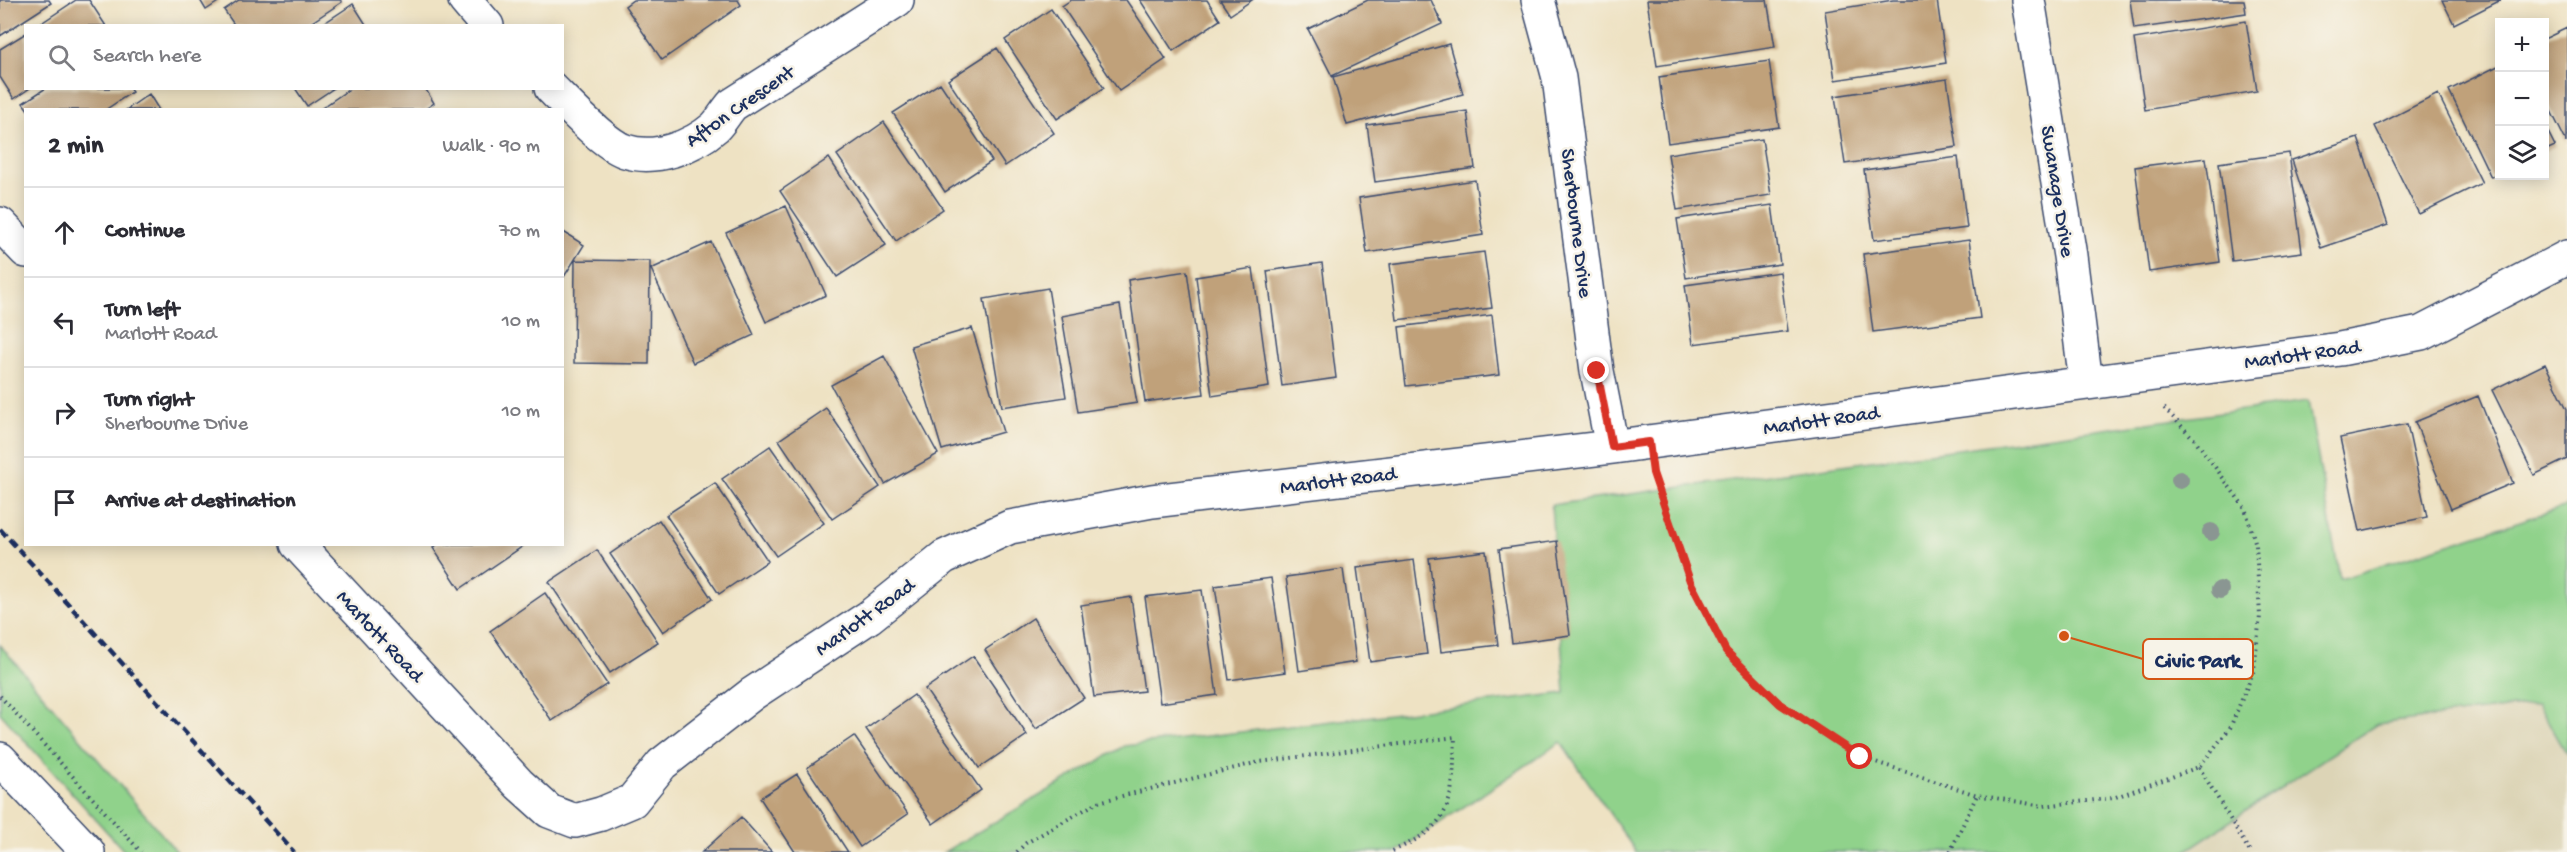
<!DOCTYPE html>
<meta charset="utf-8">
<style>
body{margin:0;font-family:"Gochi Hand",sans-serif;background:#f2f2f3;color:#2b2b33}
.controls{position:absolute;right:18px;top:18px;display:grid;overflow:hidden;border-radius:0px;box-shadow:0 3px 15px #0003}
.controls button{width:54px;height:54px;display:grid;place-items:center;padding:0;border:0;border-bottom:2px solid #e1e1e2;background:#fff;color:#2b2b33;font:30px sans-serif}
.stop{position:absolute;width:18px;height:18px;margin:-14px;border:4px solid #d93025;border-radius:50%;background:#fff}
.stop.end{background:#d93025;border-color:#fff;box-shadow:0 2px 6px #0008}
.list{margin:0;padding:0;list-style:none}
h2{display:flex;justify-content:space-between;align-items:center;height:78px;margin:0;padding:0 24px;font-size:26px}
h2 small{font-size:20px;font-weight:400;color:#7c7c81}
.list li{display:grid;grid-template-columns:39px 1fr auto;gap:18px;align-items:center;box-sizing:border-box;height:90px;padding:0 24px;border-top:2px solid #e1e1e2}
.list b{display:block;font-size:22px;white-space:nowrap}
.list p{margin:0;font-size:20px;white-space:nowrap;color:#7c7c81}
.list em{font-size:20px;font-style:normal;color:#7c7c81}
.icon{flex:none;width:33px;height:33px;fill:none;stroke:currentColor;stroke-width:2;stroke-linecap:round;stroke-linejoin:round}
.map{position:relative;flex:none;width:2567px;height:852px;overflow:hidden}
.search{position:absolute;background:#fff;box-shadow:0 3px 15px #0003;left:24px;top:24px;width:540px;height:66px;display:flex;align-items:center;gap:15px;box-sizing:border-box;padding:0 21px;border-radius:0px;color:#7c7c81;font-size:22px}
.panel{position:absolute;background:#fff;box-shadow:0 3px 15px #0003;left:24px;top:108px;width:540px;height:438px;border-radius:0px}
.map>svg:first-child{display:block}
</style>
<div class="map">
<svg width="2567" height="852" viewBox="0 0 2567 852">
<rect width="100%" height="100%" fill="#f7f3e8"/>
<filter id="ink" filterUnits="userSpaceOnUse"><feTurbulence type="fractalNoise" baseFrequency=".0167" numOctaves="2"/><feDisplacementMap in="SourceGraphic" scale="12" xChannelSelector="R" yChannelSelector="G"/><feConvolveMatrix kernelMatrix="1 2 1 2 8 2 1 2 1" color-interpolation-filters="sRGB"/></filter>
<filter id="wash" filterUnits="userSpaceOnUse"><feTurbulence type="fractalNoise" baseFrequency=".008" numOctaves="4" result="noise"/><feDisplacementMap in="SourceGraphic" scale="24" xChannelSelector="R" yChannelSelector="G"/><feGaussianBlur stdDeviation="1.35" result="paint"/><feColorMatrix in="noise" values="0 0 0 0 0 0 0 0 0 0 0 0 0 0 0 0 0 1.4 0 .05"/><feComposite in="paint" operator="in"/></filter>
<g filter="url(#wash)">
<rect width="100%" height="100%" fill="#eee2c3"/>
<!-- built -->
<path fill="#dcd4b6" d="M2538,704L2567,754V852H2184L2376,724Z"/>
<!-- green -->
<path fill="#90d28b" stroke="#568074" stroke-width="1.5" d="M2308,401L2340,579L2567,506V754L2538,704L2377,724L2184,852H1636L1561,742L1396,852H944L1124,746L1565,693L1551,505Z
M0,645L177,852H125L0,713Z"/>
<g id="blocks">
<!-- building -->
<path fill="#c0a17a" d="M0,0H49L51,3L0,36Z
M76,0H89L106,26H37Z
M200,0H221L206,10Z
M239,0H340L342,2L306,26H235L224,10Z
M633,0H738L741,5L662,60L625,6Z
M1071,0H1126L1166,59L1119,91L1062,6Z
M1140,0H1207L1220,20L1173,51Z
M1220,0H1252L1230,15Z
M1368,0H1431L1442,24L1332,76L1308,29Z
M1647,0H1767L1775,47L1657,66Z
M1893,0H1937L1946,63L1835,80L1825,11Z
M2130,0H2244L2246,13L2134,29Z
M2442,0H2501L2454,24Z
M353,4L367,26H320Z
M1051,9L1104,88L1057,119L1005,40Z
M2246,21L2257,91L2145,110L2134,39Z
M2567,28V143L2544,97V39Z
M26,33V88H30L14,99L0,77V49Z
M1449,44L1463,94L1347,125L1333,77Z
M997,48L1054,133L1005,166L948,80Z
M1769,61L1779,127L1668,143L1659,77Z
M2500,65V173L2491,177L2449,90Z
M1947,79L1957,147L1845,164L1835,96Z
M940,83L992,161L945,192L893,113Z
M46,88H129L132,92L105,110H28L23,103Z
M295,88H334L307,106Z
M351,88H425L434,103L424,110H319Z
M149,94L159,110H126Z
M2438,94L2482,183L2419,214L2375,126Z
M1467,111L1475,168L1375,182L1367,125Z
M884,122L943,209L896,241L837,155Z
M2544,124L2555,146L2544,151Z
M2358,138L2388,225L2321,248L2292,160Z
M1762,139L1771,195L1677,210L1668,154Z
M2289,153L2302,252L2232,261L2219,163Z
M1958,157L1967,228L1874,240L1864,170Z
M829,158L886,245L837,277L780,191Z
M2206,158L2220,262L2149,272L2135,167Z
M1475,180L1483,235L1367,253L1359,198Z
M1772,205L1780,264L1686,278L1677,219Z
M786,206L826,295L766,322L726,233Z
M562,231L584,245L562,280Z
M1969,240L1980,318L1873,332L1863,254Z
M711,242L754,335L693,363L651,269Z
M1484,252L1492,308L1397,320L1390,264Z
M575,260L650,261L649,364L574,363Z
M1322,263L1336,378L1282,386L1267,271Z
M1253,268L1269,387L1212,396L1196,277Z
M1187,271L1204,394L1145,402L1128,280Z
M1780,272L1788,331L1693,344L1685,285Z
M1048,288L1066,397L1002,407L984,299Z
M1120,305L1137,403L1078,412L1062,316Z
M1492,315L1499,375L1406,386L1399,327Z
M972,328L1003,432L942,450L911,346Z
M884,356L938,454L885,484L831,385Z
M2545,364L2567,409V459L2534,475L2492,390Z
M2478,396L2513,483L2451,509L2415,422Z
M826,408L880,487L832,519L779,440Z
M2407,424L2427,517L2360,531L2340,438Z
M770,446L824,523L776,556L722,479Z
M715,483L768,561L719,594L666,515Z
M659,520L712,599L663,632L610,554Z
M1557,541L1570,635L1512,643L1499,549Z
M438,544H526L460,589L433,548Z
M597,550L658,642L610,673L549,582Z
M1486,551L1498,645L1441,652L1429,558Z
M1414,560L1427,654L1370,662L1357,568Z
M1343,569L1356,662L1299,671L1286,577Z
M1271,578L1285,672L1229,680L1215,586Z
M1202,590L1217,695L1160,703L1145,597Z
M545,593L607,684L552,721L490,631Z
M1131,597L1144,691L1094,697L1081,605Z
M1033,618L1084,698L1036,729L985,650Z
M973,656L1027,735L979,768L925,689Z
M914,695L981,790L933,824L866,729Z
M854,736L908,814L860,847L807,768Z
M797,774L848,852H795L760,798Z
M741,817L772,852H702Z"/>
</g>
</g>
<g filter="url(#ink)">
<use href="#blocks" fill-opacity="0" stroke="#3b4a6d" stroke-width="1.5"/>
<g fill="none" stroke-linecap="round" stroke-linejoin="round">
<defs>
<path id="street" d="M465,0L487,26
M1538,0L1559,78L1597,371L1612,447
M2028,0L2070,256L2086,383
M551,88C568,105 604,144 625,151C655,161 692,147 715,127C721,121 726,112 732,105L897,0
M0,224L26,251
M297,544L519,784L549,811L575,821L601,814L632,801L662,764L752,694L869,617L944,557L1010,527L1152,501L1612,447L2340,349L2421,333L2567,257
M0,759L88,852"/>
</defs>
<!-- street casing -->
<use href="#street" stroke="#3b4a6d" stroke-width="36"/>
<!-- path -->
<path stroke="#3b4a6d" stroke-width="4" stroke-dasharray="1.5 4.5" stroke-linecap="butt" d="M1654,477L1690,581L1726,651L1780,704L1860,757L1977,795L2043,806L2113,798L2199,767L2230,728L2254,670L2260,616L2256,545L2245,508L2196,441L2164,408
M0,696L141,852
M2199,767L2250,852
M1017,852L1026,843L1098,802L1259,762L1455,737C1452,800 1456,825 1390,852
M1950,852L1977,795"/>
<!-- street -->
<use href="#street" stroke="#fff" stroke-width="33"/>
<!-- rail -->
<path stroke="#1b2f5e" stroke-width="4.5" stroke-dasharray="9 4.5" stroke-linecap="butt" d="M0,529L294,852"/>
</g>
<!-- trees -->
<g fill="#8a9692">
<circle cx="2180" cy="480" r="9"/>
<circle cx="2211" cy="532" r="9"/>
<circle cx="2220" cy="590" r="9"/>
</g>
</g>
<g fill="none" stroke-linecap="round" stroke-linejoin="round" filter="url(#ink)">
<!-- route -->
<path stroke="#d93025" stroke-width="8" d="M1597,371L1612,447L1649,442L1653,473L1690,581L1726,651L1780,704L1860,757"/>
</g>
<g text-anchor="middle" stroke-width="5" stroke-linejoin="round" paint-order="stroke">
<!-- street labels -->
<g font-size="21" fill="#1b2f5e" stroke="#f7f3e8">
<text transform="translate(739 105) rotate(-35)" y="7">Afton Crescent</text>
<text transform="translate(2059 191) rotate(81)" y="7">Swanage Drive</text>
<text transform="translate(1578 223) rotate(83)" y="7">Sherbourne Drive</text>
<text transform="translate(2302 353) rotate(-8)" y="7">Marlott Road</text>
<text transform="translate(1821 419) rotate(-8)" y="7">Marlott Road</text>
<text transform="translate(1338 479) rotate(-7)" y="7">Marlott Road</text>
<text transform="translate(864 616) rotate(-36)" y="7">Marlott Road</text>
<text transform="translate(381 635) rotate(47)" y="7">Marlott Road</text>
</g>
</g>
<!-- callouts -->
<path fill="none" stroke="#d45514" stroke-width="2" d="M2064 636L2143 659"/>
<circle fill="#d45514" stroke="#f7f3e8" stroke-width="2" cx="2064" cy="636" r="6"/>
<rect fill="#f7f3e8" stroke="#d45514" stroke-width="2" x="2143" y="639" width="110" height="40" rx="6"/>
<g font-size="22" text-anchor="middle" font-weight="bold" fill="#1b2f5e">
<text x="2198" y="667">Civic Park</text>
</g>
</svg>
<div class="controls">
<button>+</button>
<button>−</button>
<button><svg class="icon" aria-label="layers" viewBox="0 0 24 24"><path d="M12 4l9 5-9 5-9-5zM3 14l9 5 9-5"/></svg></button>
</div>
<div class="stop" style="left:1860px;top:757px"></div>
<div class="stop end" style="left:1597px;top:371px"></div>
<div class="search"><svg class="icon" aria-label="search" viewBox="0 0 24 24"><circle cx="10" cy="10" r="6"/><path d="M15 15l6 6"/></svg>Search here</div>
<section class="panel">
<h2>2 min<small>Walk · 90 m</small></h2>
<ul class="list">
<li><svg class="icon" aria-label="ahead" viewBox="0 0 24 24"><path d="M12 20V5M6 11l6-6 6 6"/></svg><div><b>Continue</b></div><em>70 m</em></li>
<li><svg class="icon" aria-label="left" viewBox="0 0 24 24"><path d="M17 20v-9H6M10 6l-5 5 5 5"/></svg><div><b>Turn left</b><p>Marlott Road</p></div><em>10 m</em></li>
<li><svg class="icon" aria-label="right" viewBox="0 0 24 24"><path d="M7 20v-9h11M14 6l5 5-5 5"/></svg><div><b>Turn right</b><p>Sherbourne Drive</p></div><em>10 m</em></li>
<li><svg class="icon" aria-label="arrive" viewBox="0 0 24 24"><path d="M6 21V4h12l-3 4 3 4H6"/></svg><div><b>Arrive at destination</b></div></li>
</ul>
</section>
</div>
